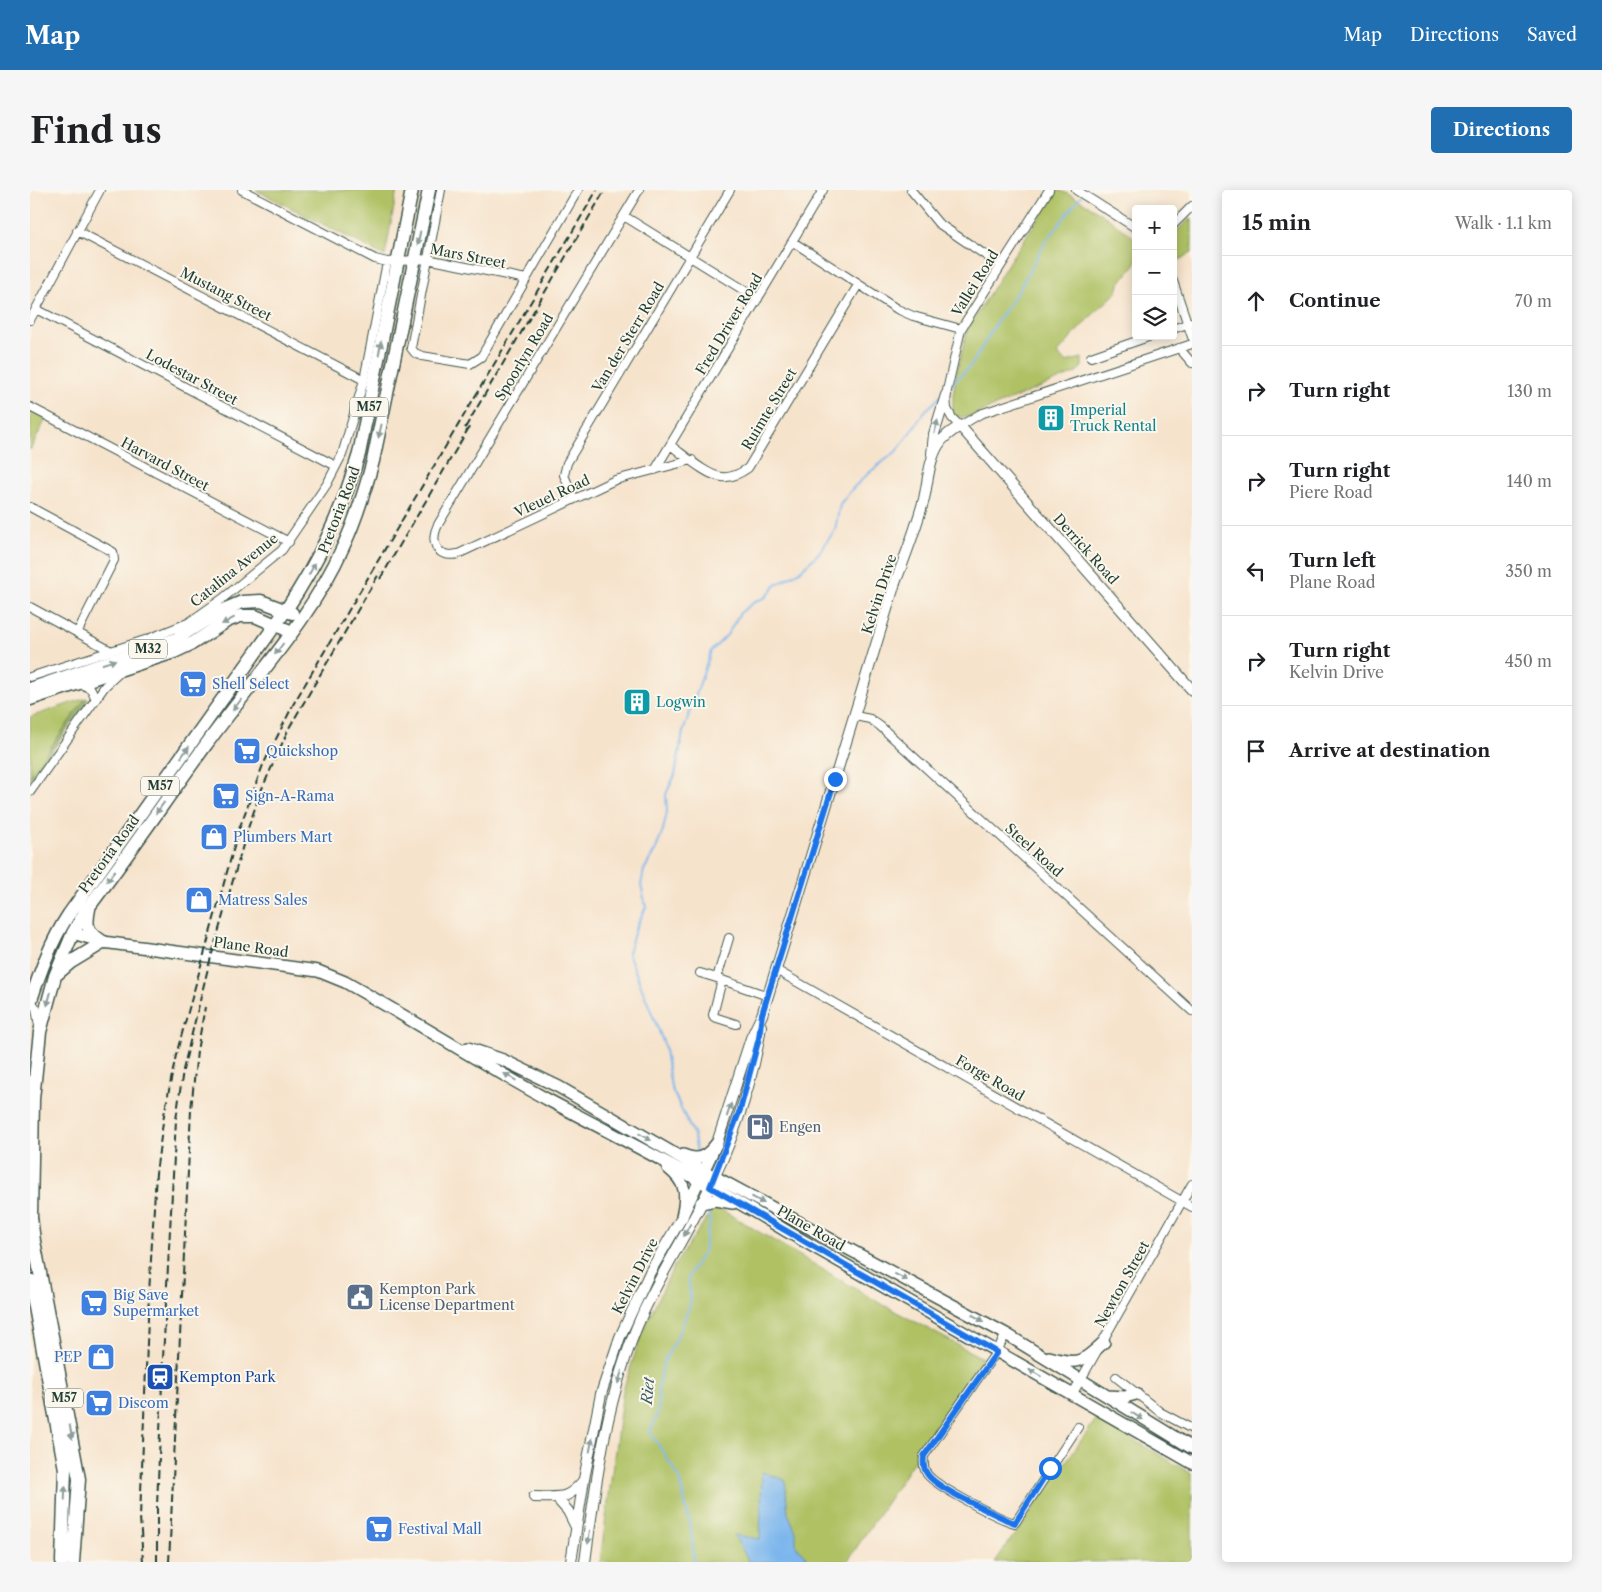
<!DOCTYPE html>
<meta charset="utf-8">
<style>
body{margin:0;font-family:"Libre Caslon Text",serif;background:#f6f6f6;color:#202124}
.controls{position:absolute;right:15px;top:15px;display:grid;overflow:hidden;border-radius:5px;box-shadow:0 2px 12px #0003}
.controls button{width:45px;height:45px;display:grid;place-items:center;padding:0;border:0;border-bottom:1px solid #e0e0e0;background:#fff;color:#202124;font:25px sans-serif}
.stop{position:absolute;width:15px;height:15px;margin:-11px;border:4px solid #1a73e8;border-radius:50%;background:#fff}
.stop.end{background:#1a73e8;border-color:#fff;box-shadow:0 1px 5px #0008}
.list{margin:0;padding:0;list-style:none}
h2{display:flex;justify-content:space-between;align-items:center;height:65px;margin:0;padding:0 20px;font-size:21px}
h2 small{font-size:16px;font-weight:400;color:#757577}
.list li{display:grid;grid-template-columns:32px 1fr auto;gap:15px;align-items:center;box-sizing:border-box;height:90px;padding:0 20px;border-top:1px solid #e0e0e0}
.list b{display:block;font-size:19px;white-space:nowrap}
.list p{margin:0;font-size:16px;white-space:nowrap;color:#757577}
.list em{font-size:16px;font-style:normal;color:#757577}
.icon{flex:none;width:28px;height:28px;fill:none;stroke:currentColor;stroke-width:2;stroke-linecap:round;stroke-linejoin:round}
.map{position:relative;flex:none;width:1162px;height:1372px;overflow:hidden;border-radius:5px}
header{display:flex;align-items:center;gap:30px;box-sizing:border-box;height:70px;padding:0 25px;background:#1f6fb2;color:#fff}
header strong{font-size:24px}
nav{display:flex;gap:28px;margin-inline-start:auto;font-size:18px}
.intro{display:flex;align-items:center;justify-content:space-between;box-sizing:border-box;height:120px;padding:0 30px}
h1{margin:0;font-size:35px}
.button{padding:12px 22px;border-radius:5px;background:#1f6fb2;color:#fff;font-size:18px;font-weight:700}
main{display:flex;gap:30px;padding:0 30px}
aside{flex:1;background:#fff;border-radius:5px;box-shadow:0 2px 12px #0003}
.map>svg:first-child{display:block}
</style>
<header>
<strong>Map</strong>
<nav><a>Map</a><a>Directions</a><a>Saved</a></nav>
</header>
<div class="intro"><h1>Find us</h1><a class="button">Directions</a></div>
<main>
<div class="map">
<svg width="1162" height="1372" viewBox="0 0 1162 1372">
<rect width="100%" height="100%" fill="#fbf7ec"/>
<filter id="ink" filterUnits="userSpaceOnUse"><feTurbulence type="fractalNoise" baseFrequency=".02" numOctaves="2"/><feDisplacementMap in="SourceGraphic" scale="10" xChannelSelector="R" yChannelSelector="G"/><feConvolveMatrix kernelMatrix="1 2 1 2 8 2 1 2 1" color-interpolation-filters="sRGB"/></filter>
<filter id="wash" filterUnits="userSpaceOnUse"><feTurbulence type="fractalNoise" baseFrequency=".0096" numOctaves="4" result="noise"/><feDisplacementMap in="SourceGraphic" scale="20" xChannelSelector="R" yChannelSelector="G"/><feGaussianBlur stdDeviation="1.12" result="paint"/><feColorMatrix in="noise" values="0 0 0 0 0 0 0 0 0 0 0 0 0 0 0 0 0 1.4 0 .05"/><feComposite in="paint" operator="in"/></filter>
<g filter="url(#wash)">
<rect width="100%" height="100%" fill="#f6e3cc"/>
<!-- green -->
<path fill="#afc164" stroke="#677f4c" d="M226,0H367L355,66Z
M1028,0C1056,10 1081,31 1106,49V73L1089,94L1087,102L1057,130L1027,164L1036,172L1052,168V177L1045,183L941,226L931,227L923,225V205L926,184L937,140L980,70Z
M1160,29H1162V62C1155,65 1151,71 1143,72V44Z
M0,220L16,229L0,260Z
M56,508L0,586V527Z
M685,1016L850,1113L952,1168L817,1372H570L593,1200L613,1140L644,1076Z
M1067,1228L1162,1284V1372H965Z"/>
<!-- forest -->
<path fill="#8ba75a" stroke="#557247" d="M56,508L59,510L0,591V586Z"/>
<!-- water -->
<path fill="#7cb6ed" stroke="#4e7a90" d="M732,1282L755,1290L758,1323L766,1342V1356L777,1368L772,1372H719L704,1345L730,1349Z"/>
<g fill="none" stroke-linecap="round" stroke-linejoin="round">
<!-- stream -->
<path stroke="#7cb6ed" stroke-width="2" d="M921,195L943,173L967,131L990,98L1014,54L1051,6
M667,964L664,946L641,897L634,854L598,763L605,740L616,717L611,695L614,680L626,659L633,640L637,622L636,604L645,585L653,542L681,461L697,445L710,423L723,413L736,407L746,395L770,381L788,364L805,340L810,314L824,297L840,282L868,260L895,221L911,206
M664,1372L661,1339L649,1287L620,1242L628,1223V1195L634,1171L646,1150L661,1112L658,1086L674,1062L676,1046L680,1033L677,1016"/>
</g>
</g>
<g filter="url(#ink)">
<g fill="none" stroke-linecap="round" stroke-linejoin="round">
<defs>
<path id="minor" d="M212,0L345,69L357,72L397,69L496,89
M411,0L381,158L385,163L392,166L440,174L451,167L548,0
M609,0L409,333C399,351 406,369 428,364L585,290L662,270
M881,0L908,33L970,75
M1019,0L931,139L916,205L917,219L922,228L930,236L950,224L1162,154
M1046,0L1106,38
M594,26L728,109
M1143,35L1162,16
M47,41L334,190
M763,52L867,119L883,126L931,139
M1143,91L1162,147
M6,119L306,276
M0,130L70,0
M1143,139L1162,132
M1149,158L1162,173
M1061,167L1121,146
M0,217L259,352
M640,255C653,264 677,286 692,287C701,288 711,283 718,278L828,95
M625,280L793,0
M544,309L534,285L537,273L700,0
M0,317L83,362L84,370L48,441
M0,417L81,461
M0,487L118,449L158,433L192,409L252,360L297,294L312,265L334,190L357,72
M51,494L61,499L66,509
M825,526L840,529L850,536L1162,821
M0,602L75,496L90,482
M746,780L1162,1017
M670,783L690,789
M687,788L699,748
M0,810L6,818L9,836
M706,834L684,827L683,825L692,790L738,806
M976,1144L967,1161L894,1266C893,1273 893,1278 897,1284C905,1296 971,1330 985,1333L1048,1237
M1086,1187L1130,1222L1162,1239
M1042,1205L1162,994"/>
<path id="tertiary" d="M902,264L904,244L916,205
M504,1307C530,1307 537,1311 554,1290
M530,1312L538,1321L546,1337
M541,1372L554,1289L571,1204L590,1147L620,1082L652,1027L687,953L721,848L732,825L865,393C876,365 886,338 894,309C898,291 899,269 909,254C914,246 922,241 930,236L1162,500
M555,1372C566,1289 577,1203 612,1125C633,1078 663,1035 684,988C706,942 724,886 731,836"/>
<path id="secondary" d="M43,743L73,752L288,781L315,792C385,831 452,874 522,912C602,954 681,995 758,1042L1162,1273
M438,858L473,870L529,897L674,981L976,1144L1162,1258
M653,965C669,972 677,966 687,953
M638,978C657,993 657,1004 652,1027
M671,1013L685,1010L703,1013
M1019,1167C1048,1176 1053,1172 1074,1152
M1078,1206L1095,1207L1106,1204"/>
<path id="primary" d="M0,499L146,449L191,421L212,412L231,411L262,423
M0,509L144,462L163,453L197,431L210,426H225L262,442
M59,719C55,738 58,742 73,752
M27,784L41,772L74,752
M0,813C10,782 21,751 39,724L256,420C290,369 311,323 329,264L382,0
M0,1090L35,1279L32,1372
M43,1372L49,1289L4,1051L1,1027L3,909L10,842L25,786L43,743L55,722C96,668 135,611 175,556C222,491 280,431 313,357C326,330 335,300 343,271L399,0"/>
</defs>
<!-- minor casing -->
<use href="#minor" stroke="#3f564b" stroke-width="10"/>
<!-- tertiary casing -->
<use href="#tertiary" stroke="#3f564b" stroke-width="12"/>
<!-- secondary casing -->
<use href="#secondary" stroke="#3f564b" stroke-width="14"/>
<!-- primary casing -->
<use href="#primary" stroke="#3f564b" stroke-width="15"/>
<!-- minor -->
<use href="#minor" stroke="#fff" stroke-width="8"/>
<!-- tertiary -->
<use href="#tertiary" stroke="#fff" stroke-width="10"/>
<!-- secondary -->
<use href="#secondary" stroke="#fff" stroke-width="11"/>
<!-- primary -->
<use href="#primary" stroke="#fff" stroke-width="12"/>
<!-- rail -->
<path stroke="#1f3d34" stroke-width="2" stroke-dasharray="8 4" stroke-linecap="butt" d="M435,238L575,0
M350,389L441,234
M113,1372L110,1327L119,1104L126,983L134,925L146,865L209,639L233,575L264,513L567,0
M127,1372V1316L133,1168L146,930L153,880L178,778L217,641L231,601L259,538L350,382
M139,1372L161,920L167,861L175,817"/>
</g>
<!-- one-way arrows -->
<defs><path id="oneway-solid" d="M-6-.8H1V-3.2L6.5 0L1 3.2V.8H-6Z" transform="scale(1.25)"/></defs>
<g fill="#8f9e9a">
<use href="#oneway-solid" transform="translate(389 48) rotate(101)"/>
<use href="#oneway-solid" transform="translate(350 158) rotate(-79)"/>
<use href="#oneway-solid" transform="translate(906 237) rotate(-76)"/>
<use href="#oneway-solid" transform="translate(350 241) rotate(103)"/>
<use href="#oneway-solid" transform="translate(282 379) rotate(-62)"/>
<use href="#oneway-solid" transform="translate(198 431) rotate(152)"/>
<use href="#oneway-solid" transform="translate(249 459) rotate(127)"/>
<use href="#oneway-solid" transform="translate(79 472) rotate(-18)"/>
<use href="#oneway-solid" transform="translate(207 515) rotate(127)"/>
<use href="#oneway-solid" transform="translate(155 562) rotate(-55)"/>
<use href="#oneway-solid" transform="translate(130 618) rotate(126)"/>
<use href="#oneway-solid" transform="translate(81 686) rotate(126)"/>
<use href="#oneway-solid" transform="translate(19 809) rotate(105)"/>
<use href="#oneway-solid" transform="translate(480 887) rotate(-150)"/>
<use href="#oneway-solid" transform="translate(699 920) rotate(-72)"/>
<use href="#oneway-solid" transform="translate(615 947) rotate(30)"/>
<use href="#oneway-solid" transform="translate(728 1010) rotate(29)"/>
<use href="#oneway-solid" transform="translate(657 1040) rotate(118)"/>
<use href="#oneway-solid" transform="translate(871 1087) rotate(27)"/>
<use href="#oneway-solid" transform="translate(948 1128) rotate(29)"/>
<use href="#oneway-solid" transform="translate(1005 1183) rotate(-150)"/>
<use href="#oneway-solid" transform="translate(590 1187) rotate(107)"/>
<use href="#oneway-solid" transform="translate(1107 1226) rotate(32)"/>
<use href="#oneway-solid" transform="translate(41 1242) rotate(79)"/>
<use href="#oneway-solid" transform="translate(561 1255) rotate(-79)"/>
<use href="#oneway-solid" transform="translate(35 1303) rotate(-88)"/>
<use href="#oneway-solid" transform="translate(559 1347) rotate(98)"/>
</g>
</g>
<g fill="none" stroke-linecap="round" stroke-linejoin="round" filter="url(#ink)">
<!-- route -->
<path stroke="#1a73e8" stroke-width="6" d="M805,589L732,824L729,848L710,920L680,997L967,1162L894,1266C893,1273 893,1279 898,1285C908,1299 959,1321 977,1330L985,1333L1020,1278"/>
</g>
<!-- icons -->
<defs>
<symbol id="building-square" viewBox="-11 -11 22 22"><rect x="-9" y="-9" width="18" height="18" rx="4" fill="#0f9aa8" stroke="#fbf7ec"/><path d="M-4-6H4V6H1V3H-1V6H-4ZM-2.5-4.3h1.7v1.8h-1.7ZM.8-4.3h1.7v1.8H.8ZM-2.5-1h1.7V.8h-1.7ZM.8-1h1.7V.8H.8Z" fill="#fff"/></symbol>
<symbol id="supermarket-square" viewBox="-11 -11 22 22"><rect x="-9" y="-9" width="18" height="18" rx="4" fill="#3f7fe0" stroke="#fbf7ec"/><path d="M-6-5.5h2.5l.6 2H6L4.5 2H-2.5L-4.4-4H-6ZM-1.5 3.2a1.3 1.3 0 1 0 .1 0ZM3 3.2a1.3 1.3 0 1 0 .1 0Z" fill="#fff"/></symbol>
<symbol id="shop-square" viewBox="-11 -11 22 22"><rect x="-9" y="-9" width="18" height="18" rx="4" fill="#3f7fe0" stroke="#fbf7ec"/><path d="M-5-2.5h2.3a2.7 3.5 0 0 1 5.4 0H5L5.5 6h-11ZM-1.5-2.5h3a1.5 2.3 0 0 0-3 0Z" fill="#fff"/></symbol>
<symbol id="fuel-square" viewBox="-11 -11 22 22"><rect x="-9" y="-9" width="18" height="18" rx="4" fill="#5c6f8a" stroke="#fbf7ec"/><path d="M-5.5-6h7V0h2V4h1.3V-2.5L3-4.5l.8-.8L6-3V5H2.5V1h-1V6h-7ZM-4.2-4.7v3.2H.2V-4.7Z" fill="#fff"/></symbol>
<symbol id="civic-square" viewBox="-11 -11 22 22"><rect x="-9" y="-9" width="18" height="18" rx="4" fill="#5c6f8a" stroke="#fbf7ec"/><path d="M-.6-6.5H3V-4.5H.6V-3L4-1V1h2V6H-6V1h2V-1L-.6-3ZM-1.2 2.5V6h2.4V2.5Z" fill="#fff"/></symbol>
<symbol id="station-square" viewBox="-11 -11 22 22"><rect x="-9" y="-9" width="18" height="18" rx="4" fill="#1a4fb4" stroke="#fbf7ec"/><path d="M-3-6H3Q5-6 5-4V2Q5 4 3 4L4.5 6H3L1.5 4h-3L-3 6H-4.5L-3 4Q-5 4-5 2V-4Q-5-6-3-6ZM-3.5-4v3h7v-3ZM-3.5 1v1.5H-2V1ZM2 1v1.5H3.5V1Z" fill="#fff"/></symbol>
</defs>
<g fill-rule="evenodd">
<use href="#building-square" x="1005" y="212" width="32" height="32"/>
<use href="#supermarket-square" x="147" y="478" width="32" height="32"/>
<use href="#building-square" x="591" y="496" width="32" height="32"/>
<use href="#supermarket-square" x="201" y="545" width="32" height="32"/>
<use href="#supermarket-square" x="180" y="590" width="32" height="32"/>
<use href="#shop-square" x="168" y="631" width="32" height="32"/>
<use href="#shop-square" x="153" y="694" width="32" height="32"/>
<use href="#fuel-square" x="714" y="921" width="32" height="32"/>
<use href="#civic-square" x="314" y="1091" width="32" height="32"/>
<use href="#supermarket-square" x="48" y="1097" width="32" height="32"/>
<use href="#shop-square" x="55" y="1151" width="32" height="32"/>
<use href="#station-square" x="114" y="1171" width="32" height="32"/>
<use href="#supermarket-square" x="53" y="1197" width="32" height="32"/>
<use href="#supermarket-square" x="333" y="1323" width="32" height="32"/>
</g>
<g text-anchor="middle" stroke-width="4" stroke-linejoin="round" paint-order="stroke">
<!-- shield labels -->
<g fill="#fbf7ec" stroke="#61756b" stroke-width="1">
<rect x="320" y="207.5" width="38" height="19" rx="4"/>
<rect x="99" y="449.5" width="38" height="19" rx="4"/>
<rect x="111" y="586.5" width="38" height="19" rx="4"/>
<rect x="15" y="1198.5" width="38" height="19" rx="4"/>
</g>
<g font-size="12" font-weight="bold" fill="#1f3d34">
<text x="339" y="221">M57</text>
<text x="118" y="463">M32</text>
<text x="130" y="600">M57</text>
<text x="34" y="1212">M57</text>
</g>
<!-- street labels -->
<g font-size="14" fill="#1f3d34" stroke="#fbf7ec">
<text transform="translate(438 66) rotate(11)" y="5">Mars Street</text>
<text transform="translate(945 93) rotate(-58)" y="5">Vallei Road</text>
<text transform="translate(196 104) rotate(27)" y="5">Mustang Street</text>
<text transform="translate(699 134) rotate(-59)" y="5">Fred Driver Road</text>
<text transform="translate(598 147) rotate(-59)" y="5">Van der Sterr Road</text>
<text transform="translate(494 167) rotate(-59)" y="5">Spoorlyn Road</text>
<text transform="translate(162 187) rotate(28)" y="5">Lodestar Street</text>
<text transform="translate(739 219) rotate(-59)" y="5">Ruimte Street</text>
<text transform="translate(135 274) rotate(28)" y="5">Harvard Street</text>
<text transform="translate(522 306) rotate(-25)" y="5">Vleuel Road</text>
<text transform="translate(309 320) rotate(-69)" y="5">Pretoria Road</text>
<text transform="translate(1056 359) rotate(48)" y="5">Derrick Road</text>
<text transform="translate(204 380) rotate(-39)" y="5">Catalina Avenue</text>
<text transform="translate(849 404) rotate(-72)" y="5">Kelvin Drive</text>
<text transform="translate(1004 660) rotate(42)" y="5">Steel Road</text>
<text transform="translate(79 664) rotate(-54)" y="5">Pretoria Road</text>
<text transform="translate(221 757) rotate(8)" y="5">Plane Road</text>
<text transform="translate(960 888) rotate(30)" y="5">Forge Road</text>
<text transform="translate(781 1038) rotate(30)" y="5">Plane Road</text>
<text transform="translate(605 1086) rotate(-63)" y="5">Kelvin Drive</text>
<text transform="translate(1092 1094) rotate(-61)" y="5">Newton Street</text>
</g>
<!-- culture labels -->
<g font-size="14" fill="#0d838f" stroke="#fbf7ec" text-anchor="start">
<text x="1040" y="225">Imperial<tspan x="1040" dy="16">Truck Rental</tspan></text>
<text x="626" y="517">Logwin</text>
</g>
<!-- shop labels -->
<g font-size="14" fill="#366cbe" stroke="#fbf7ec" text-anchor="start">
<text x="182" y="499">Shell Select</text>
<text x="236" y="566">Quickshop</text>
<text x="215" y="611">Sign-A-Rama</text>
<text x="203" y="652">Plumbers Mart</text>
<text x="188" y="715">Matress Sales</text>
<text x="83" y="1110">Big Save<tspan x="83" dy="16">Supermarket</tspan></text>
<text x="52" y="1172" text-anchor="end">PEP</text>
<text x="88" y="1218">Discom</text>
<text x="368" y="1344">Festival Mall</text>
</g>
<!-- service labels -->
<g font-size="14" fill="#4e5e75" stroke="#fbf7ec" text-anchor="start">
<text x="749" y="942">Engen</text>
<text x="349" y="1104">Kempton Park<tspan x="349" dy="16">License Department</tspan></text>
</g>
<!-- transit labels -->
<g font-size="14" fill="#164399" stroke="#fbf7ec" text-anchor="start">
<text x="149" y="1192">Kempton Park</text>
</g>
<!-- water labels -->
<g font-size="15" font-style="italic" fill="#365b62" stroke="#fbf7ec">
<text transform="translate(618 1201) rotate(-85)" y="5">Riet</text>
</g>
</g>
</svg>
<div class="controls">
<button>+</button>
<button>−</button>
<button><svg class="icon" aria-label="layers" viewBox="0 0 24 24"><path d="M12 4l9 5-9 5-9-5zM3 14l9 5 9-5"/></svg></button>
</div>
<div class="stop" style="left:1020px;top:1278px"></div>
<div class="stop end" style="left:805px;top:589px"></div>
</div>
<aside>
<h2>15 min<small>Walk · 1.1 km</small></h2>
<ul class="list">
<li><svg class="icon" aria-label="ahead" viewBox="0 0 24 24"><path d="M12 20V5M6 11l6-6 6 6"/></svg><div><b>Continue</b></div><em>70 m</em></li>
<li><svg class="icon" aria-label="right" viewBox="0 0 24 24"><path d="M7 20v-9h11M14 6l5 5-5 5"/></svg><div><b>Turn right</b></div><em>130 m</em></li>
<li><svg class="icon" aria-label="right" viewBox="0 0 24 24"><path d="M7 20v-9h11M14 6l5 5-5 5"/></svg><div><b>Turn right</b><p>Piere Road</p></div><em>140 m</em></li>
<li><svg class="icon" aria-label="left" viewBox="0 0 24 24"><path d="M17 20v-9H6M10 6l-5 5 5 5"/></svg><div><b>Turn left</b><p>Plane Road</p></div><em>350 m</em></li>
<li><svg class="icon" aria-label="right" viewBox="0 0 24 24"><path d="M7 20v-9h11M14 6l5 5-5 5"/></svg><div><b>Turn right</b><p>Kelvin Drive</p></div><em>450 m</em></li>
<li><svg class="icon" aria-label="arrive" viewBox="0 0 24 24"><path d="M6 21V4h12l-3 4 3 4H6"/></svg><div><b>Arrive at destination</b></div></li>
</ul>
</aside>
</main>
